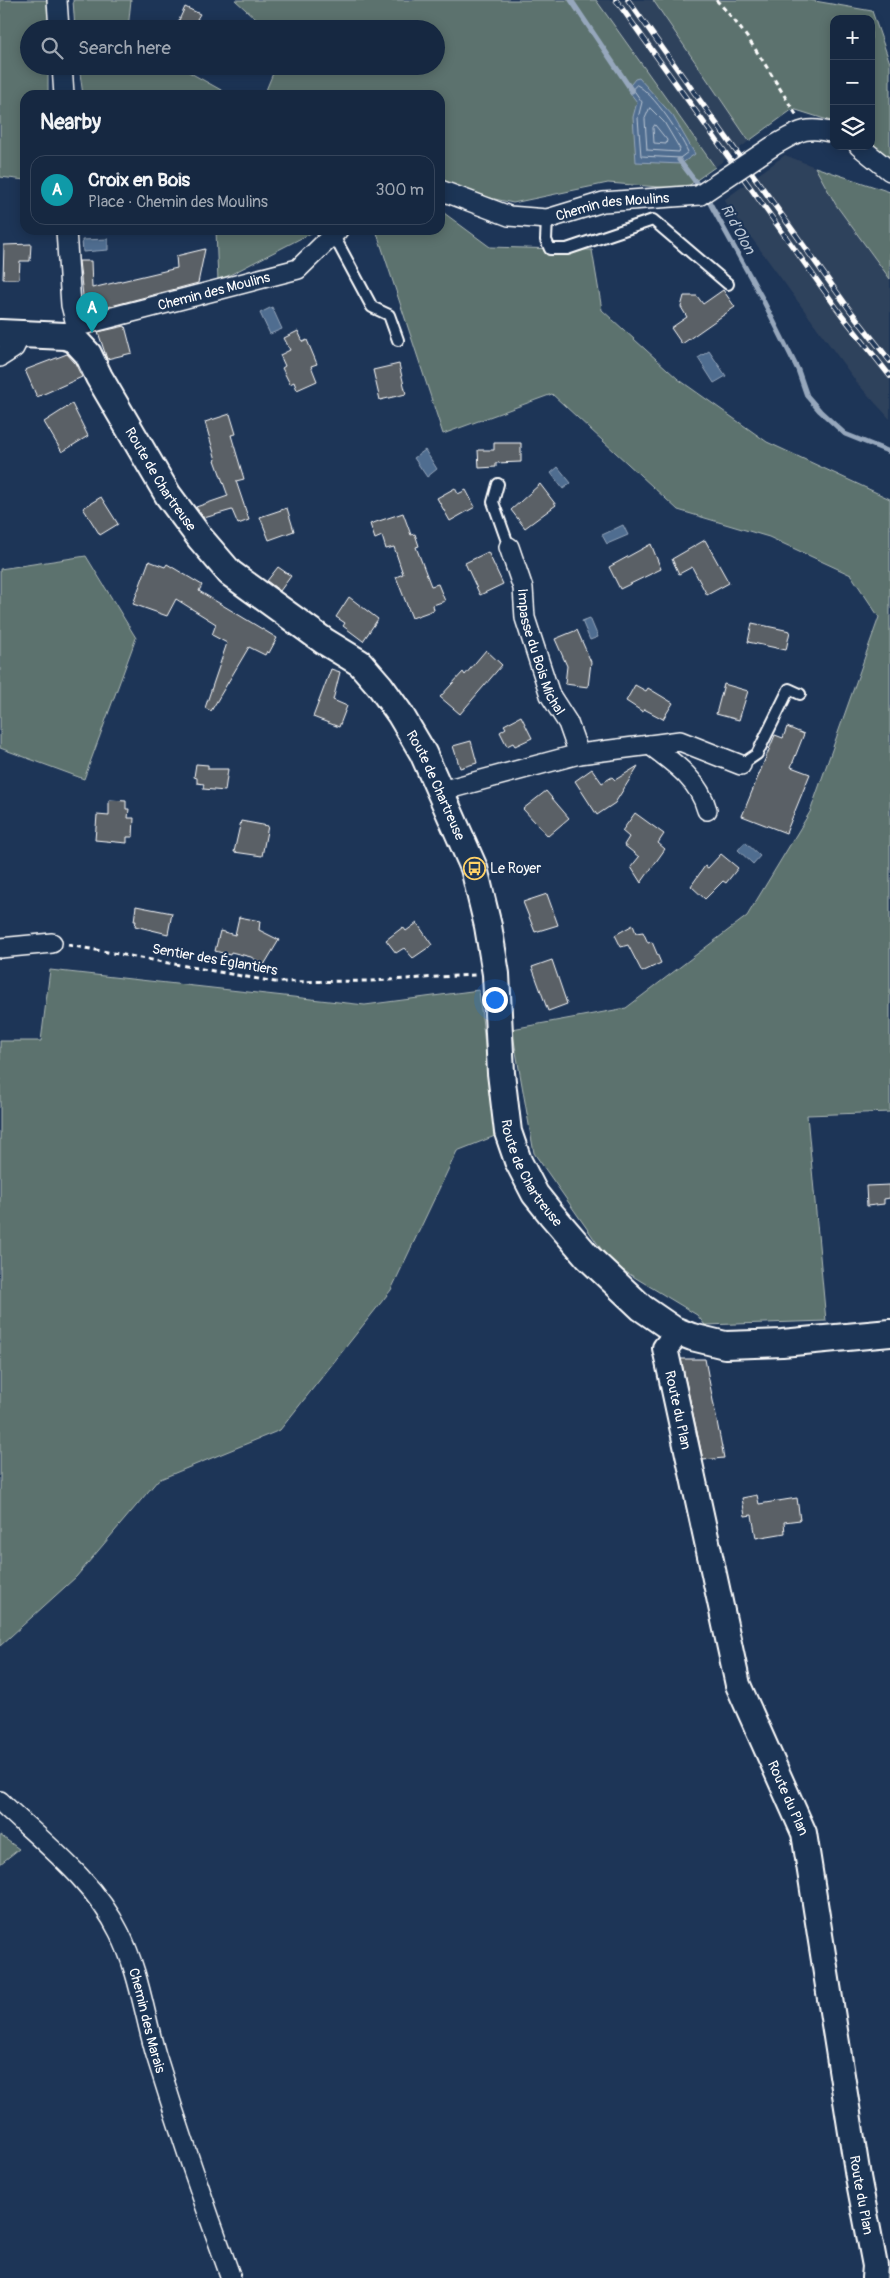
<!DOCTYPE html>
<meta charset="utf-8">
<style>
body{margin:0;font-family:Pangolin,sans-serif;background:#23344c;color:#f1f3f6}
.controls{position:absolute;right:15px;top:15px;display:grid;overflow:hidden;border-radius:10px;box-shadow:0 2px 12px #0003}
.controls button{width:45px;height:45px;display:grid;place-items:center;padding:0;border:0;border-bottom:1px solid #35445a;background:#162841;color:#f1f3f6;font:25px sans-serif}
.you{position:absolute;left:494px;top:999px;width:18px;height:18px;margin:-12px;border:4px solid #fff;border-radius:50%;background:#1a73e8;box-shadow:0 0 0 8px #1a73e833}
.badge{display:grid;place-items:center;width:32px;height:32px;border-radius:50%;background:#95b2f1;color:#fff;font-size:16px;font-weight:700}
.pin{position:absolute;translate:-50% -41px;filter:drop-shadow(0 1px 2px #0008)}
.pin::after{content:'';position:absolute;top:26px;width:18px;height:15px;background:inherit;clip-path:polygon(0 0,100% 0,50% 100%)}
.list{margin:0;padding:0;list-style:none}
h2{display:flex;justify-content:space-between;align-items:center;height:65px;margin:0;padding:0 20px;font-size:21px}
h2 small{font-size:16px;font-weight:400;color:#9ea6b1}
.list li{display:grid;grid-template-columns:32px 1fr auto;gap:15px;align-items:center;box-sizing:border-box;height:70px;margin:0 10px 10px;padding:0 10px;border:1px solid #35445a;border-radius:15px}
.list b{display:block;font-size:19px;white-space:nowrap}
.list p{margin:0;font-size:16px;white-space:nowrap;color:#9ea6b1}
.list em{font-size:16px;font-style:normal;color:#9ea6b1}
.icon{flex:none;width:28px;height:28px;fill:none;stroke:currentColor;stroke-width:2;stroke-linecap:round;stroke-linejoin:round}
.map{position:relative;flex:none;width:890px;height:2278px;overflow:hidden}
.search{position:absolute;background:#162841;box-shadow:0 2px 12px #0003;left:20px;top:20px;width:425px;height:55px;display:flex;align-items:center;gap:12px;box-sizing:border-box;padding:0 18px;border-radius:28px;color:#9ea6b1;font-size:19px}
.panel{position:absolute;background:#162841;box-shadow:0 2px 12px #0003;left:20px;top:90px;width:425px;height:145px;border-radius:15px}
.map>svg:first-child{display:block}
</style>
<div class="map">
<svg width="890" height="2278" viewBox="0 0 890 2278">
<rect width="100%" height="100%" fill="#1d3557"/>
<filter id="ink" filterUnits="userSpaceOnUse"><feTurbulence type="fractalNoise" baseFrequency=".02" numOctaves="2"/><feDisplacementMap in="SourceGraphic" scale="10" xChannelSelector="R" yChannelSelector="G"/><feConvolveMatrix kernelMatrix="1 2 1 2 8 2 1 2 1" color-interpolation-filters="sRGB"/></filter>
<g filter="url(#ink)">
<!-- built -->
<path fill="#2f425c" d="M596,0H653L749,141L715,167Z
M785,155L815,167L836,205L890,279V419L858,384L724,200Z"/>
<!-- green -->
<path fill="#5b726e" stroke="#adb8b6" d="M0,0H49L48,29H29V66H48V95H25V180L0,177Z
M73,0H131L128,29H75Z
M235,0H596L715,167L684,189L608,183L513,203L440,187V95H264L276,66H436V29H267Z
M653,0H809L872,11L890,63V162L871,146V19H834V122L793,109L749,141Z
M79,66H178L230,95H83Z
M815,167L890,192V279L836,205Z
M440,210L490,247L592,250L602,310L678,379L767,442L890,499V1112L807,1115L826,1321L705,1325L697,1315L611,1263L534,1153L512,1029L626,1008L747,916L810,812L879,617L851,575L769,537L678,510L552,394L443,434L376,230H440Z
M216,230H317L218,281Z
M86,556L136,638L84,779L0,748V569Z
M50,970L365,1005L479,990L495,1136L457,1151L391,1290L280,1430L158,1480L76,1577L0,1646V1041H41Z
M0,1835L19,1849L0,1864Z"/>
<!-- water -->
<path fill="#506d90" stroke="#96a7bc" d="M639,78L673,116L695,154L681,164L636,162L633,117L637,102L627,89L635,79Z
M108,239V250L83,252L82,240Z
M272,307L282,329L270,334L260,313Z
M709,351L726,376L714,383L698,358Z
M425,450L437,469L427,477L414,458Z
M558,467L571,483L563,489L551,473Z
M623,525L628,535L607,544L602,535Z
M590,618L598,637L590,640L582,621Z
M745,842L760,856L753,864L738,850Z"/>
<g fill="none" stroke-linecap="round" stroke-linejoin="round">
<!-- shore -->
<path stroke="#b9c5d3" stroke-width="1" d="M637,85C654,94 680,134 688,152L680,158L641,156L638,118L642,102L633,89Z
M650,108L664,122L680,149L679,152L647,150L645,119Z
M655,125L667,140L666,144L654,143L653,128Z"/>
<!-- stream -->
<path stroke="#96a7bc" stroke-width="5" d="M571,0L632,91
M679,160L701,189
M706,196L762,298L798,370L807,396L820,411L845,434L890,452"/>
</g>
<!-- building -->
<path fill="#5a6066" stroke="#fff" d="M185,7L200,14L197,19L214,29H175Z
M31,244L30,261H20L19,279H3L4,245Z
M205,249L198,283L85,313L79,261H91L92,288L177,268L176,256Z
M723,290L735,307L682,344L671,328L687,317L681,307L684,296H697L703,304Z
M125,326L132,353L107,359L98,332Z
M298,331L303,342L307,340L317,364L311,366L317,381L297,390L294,382L290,384L282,368L285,366L280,355L290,350L284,338Z
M67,354L75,363L82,377L37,397L25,370Z
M399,364L406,394L380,400L373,370Z
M72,404L88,436L62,452L44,422Z
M230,414L236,434L231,435L244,479L236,481L249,520L238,524L232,510L204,518L196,507L228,496L215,460H216L205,422Z
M494,443H521V462L496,463V467L479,468L478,450H494Z
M540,484L556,505L525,528L511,510Z
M455,488L458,494L466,490L475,507L450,521L437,498Z
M101,497L118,524L100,535L83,508Z
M287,508L294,531L269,540L260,517Z
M403,513L411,535L415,534L419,546L416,547L431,586L438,584L445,601L433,605L434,610L412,618L396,577L403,574L394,547L386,549L382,536L375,539L370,524Z
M705,540L729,583L707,595L692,567L679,574L672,559Z
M651,544L661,569L620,589L609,567Z
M488,552L503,584L480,595L465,563Z
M149,561L165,567L167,564L202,585L199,591L277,638L269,653L267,651L265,655L249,647L211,711L205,708L227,643L212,635L216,624L176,599L167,616L133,604Z
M278,567L291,576L280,591L267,581Z
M349,597L378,619L363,641L343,626L345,623L336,617Z
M752,623L790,631L786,650L748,642Z
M577,630L591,662L588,687L565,684L567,666L555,639Z
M486,650L502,665L460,714L440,697L463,672L465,675Z
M331,669L340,672L333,700L347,706L339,727L313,717Z
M724,684L748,691L739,720L716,714Z
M635,685L646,691L648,688L673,703L663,719L644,709L643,712L626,701Z
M521,716L532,738L515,746L513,743L507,746L500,732L506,728L504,725Z
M787,727L804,734L791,767L810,774L786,833L742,816L775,735L783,738Z
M471,741L477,763L460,768L453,746Z
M196,764L208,765V769H228L225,791L203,789L204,784L197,783V778L194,777Z
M638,766L615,803L597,815L575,781L592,769L602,783L612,777L615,780Z
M546,791L569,818L548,836L523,809Z
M109,800L126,801V809H129L128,818H134L133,837H127V843L95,840L97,815L109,816Z
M635,813L664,834L658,843L665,849L641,883L631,867L639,857L624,845L629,837L622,831Z
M241,821L268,826L262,856L234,852Z
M721,854L738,868L726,883L723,881L705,899L691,886L705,866L708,868Z
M547,894L558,925L535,932L523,902Z
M136,906L172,913L168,934L135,926L136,921H134Z
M239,917L260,921L259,930L279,940L264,965L251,957L231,952L230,955L215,951L220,931L235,935Z
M417,923L432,945L413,958L404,948L396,953L386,940L403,927L406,931Z
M633,925L636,933L643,932L648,943L652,942L661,963L642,972L628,945L621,947L615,935Z
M552,960L567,1004L548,1011L532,967Z
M890,1185V1198L884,1199V1204L867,1206L866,1186Z
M681,1359H705L724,1458L703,1460Z
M757,1495L759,1504L797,1498L800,1520L784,1522L785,1533L756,1538L752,1515L745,1516L742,1498Z"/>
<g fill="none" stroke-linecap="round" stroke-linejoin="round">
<defs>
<path id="service" d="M547,219L546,240L550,249H567L653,220L728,284
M334,236L372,307L389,315L398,340
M498,484L493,502L509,547
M741,765L757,754L789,689L800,694"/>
<g id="minor">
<path d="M57,0L59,29"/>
<path d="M62,66L64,95"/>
<path d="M773,146C798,132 805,125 834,133"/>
<path d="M859,146L890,171"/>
<path id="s1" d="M440,190L509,216L547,219L603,202L700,195"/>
<path d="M66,230L71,305L77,328L75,335"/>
<path id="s2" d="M76,324H86L298,269L338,230"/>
<path d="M0,357L14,348L21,334"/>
<path id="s3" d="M509,547L523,588L525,618L550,695L568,723L579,754"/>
<path d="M650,745L680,741L741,765"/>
<path d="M441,791L579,754L650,745C674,763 699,780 707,810"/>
<path d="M0,948L52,943"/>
<path id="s4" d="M0,1801C41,1841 93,1879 119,1932C139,1971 144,2014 156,2055C179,2130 204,2204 231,2278"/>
</g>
<g id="tertiary">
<path id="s5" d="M674,1330L671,1341L665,1348L738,1685L804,1833L858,2177L875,2266L874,2278"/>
</g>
<g id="secondary">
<path id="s6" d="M0,333L65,336L74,339L88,354L99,377L168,495L200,538L230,573L324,641L360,663L380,686L400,714L423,753L474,868L488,926L496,974L501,1073L508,1132L518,1161L535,1194L551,1214L588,1257L642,1308L674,1330L692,1337L725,1345L782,1343L890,1333"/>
</g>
</defs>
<!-- service casing -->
<use href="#service" stroke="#fff" stroke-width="14"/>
<!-- minor casing -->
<use href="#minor" stroke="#fff" stroke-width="22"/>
<!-- tertiary casing -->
<use href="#tertiary" stroke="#fff" stroke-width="28"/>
<!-- secondary casing -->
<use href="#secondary" stroke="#fff" stroke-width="30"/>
<!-- path -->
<path stroke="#fff" stroke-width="3" stroke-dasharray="5 4" stroke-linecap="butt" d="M716,0C749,33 772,77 797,116
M68,945L275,982L370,981L475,975"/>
<!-- service -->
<use href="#service" stroke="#1d3557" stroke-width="10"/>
<!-- minor -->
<use href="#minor" stroke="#1d3557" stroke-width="19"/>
<!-- tertiary -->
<use href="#tertiary" stroke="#1d3557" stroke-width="24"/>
<!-- secondary -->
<use href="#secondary" stroke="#1d3557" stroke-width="26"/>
<defs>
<path id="rail" d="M616,0L841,314L890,376
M628,0L849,309L890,361"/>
</defs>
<!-- rail casing -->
<use href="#rail" stroke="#fff" stroke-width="5.5"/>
<!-- rail -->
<use href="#rail" stroke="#1d3557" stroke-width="4" stroke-dasharray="11" stroke-linecap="butt"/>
<defs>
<path id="minor-bridge" d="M700,195L773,146"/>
</defs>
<!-- minor-bridge casing -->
<use href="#minor-bridge" stroke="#fff" stroke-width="22" stroke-linecap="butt"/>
<!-- minor-bridge -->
<use href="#minor-bridge" stroke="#1d3557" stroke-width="19"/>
</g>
</g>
<!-- icons -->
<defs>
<symbol id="bus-ring" viewBox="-11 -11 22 22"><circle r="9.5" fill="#1d3557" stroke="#ffd166" stroke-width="1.5"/><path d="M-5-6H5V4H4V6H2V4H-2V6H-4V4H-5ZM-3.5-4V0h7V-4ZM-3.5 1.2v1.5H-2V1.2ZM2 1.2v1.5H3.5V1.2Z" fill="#ffd166"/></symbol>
</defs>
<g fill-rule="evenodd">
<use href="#bus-ring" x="462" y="856" width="25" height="25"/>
</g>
<g text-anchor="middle" stroke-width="4" stroke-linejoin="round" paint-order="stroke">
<!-- street labels -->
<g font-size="14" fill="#fff" stroke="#1d3557">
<text dy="5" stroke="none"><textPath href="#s1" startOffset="179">Chemin des Moulins</textPath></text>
<text dy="5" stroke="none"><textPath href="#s2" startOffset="142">Chemin des Moulins</textPath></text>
<text dy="5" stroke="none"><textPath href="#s6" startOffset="240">Route de Chartreuse</textPath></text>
<text dy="5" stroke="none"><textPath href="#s3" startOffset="110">Impasse du Bois Michal</textPath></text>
<text dy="5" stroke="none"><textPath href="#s6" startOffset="660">Route de Chartreuse</textPath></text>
<text transform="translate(215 959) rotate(10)" y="5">Sentier des Églantiers</text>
<text dy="5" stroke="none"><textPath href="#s6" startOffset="1065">Route de Chartreuse</textPath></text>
<text dy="5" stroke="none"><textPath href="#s5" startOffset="84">Route du Plan</textPath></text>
<text dy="5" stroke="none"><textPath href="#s5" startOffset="489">Route du Plan</textPath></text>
<text dy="5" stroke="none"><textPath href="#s4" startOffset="271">Chemin des Marais</textPath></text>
<text dy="5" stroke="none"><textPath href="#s5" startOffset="894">Route du Plan</textPath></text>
</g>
<!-- poi labels -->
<g font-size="14" fill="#fff" stroke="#1d3557" text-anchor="start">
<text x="490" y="873">Le Royer</text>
</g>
<!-- water labels -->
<g font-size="15" font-style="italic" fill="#b9c5d3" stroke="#1d3557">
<text transform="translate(738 229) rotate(61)" y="5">Ri d'Olon</text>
</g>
</g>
</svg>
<div class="controls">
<button>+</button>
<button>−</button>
<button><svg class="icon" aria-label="layers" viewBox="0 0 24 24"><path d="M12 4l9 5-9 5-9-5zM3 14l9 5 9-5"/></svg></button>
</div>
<div class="you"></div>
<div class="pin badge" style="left:92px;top:333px;background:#0f9aa8">A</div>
<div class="search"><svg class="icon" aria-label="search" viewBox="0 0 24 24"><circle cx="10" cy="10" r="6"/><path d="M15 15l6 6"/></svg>Search here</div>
<section class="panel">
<h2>Nearby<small></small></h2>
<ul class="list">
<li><span class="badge" style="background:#0f9aa8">A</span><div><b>Croix en Bois</b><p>Place · Chemin des Moulins</p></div><em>300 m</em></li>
</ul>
</section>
</div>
